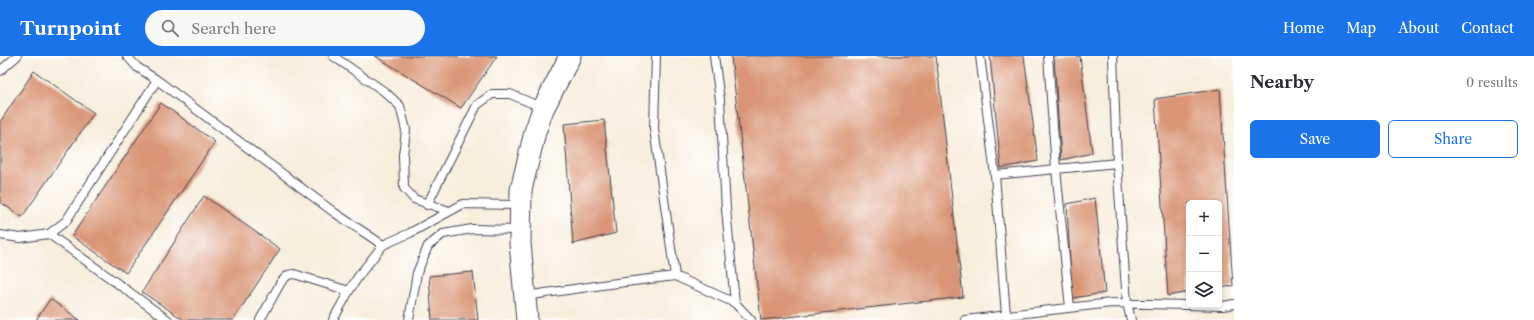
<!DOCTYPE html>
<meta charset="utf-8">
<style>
body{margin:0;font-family:"Libre Caslon Text",serif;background:#f7f7f7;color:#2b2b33}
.controls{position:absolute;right:12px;bottom:12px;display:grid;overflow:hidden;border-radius:6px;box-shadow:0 2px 6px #0003}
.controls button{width:36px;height:36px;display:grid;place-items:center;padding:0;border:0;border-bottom:1px solid #e1e1e2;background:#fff;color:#2b2b33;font:20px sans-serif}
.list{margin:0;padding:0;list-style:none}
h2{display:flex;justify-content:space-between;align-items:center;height:52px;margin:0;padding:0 16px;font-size:17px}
h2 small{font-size:13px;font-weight:400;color:#7c7c81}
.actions{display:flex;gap:8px;padding:12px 16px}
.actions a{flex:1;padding:9px 0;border:1px solid #1a73e8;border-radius:6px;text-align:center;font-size:14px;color:#1a73e8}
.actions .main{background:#1a73e8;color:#fff}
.icon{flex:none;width:22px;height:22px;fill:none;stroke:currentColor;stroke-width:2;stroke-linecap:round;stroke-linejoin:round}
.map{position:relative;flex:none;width:1234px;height:264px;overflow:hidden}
header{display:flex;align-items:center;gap:24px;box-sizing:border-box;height:56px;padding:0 20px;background:#1a73e8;color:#fff}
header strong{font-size:19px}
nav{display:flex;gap:22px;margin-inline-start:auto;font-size:14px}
.search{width:280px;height:36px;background:#f7f7f7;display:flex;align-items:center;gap:10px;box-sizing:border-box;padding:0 14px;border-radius:22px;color:#7c7c81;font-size:15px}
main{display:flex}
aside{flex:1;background:#fff}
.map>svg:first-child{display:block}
</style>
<header>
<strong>Turnpoint</strong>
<div class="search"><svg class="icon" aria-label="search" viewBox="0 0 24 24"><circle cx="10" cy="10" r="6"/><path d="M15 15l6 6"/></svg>Search here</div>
<nav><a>Home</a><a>Map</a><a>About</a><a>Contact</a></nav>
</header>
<main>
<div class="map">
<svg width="1234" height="264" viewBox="0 0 1234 264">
<rect width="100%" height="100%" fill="#fff"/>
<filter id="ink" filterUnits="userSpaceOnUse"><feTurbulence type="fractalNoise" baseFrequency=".025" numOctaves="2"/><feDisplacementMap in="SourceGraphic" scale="8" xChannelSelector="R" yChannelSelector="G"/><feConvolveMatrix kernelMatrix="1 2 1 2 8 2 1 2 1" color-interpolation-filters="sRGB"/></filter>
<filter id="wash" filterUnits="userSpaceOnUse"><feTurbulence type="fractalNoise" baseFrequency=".012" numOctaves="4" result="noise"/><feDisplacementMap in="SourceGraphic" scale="16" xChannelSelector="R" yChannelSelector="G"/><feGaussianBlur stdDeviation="0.9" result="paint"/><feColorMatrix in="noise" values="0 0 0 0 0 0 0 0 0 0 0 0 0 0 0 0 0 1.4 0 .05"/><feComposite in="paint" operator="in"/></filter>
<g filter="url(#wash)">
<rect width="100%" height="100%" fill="#f7eedc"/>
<g id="blocks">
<!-- building -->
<path fill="#d99575" d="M375,0H497L461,52Z
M731,0H936L963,241L761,264Z
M990,0H1024L1038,105L1001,112Z
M1054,0H1080L1092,97L1061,104Z
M34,15L94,57L22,161L0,146V66Z
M1220,33L1233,230L1219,232V147H1189V236L1168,240L1155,43Z
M161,47L215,86L126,217L72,180Z
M604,64L616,177L573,188L564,68Z
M204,140L280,193L233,264H184L142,236Z
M1095,142L1105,237L1072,242L1067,148Z
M473,216L478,264H432L429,220Z
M50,243L80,264H36Z"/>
</g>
</g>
<g filter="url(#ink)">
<use href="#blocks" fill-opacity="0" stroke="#424153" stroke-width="1"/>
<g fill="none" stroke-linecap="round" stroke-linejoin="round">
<defs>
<path id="service" d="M127,0L137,11L157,24L335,157L383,189
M333,0L385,36L400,50L406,74L403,99L404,132L414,143L449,155
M656,0L654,73L675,220
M714,0L720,44L726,153L735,247
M980,0L995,119L1006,259
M1048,0L1056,113L1070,252
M1113,0L1117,107L1127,247L1131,264
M0,15L17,0
M995,119L1117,107
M427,149L477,49L492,38H510L543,52
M49,178L168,264
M0,179L20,182L49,178L66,165L157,24
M525,240L609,228L675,220L735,247L751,264
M260,264L281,226L288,219L294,218L349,235L360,218L383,189L410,177L463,148L519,149
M333,264L349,235
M409,264L417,217L428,190L443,178L472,173L520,174
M965,264L1111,247L1223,250L1234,248"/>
<path id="tertiary" d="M527,264L520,187L521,134L535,76L543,53L570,0"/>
</defs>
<!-- service casing -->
<use href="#service" stroke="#424153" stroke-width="10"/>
<!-- tertiary casing -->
<use href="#tertiary" stroke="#424153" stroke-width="23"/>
<!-- service -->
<use href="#service" stroke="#fff" stroke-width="8"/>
<!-- tertiary -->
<use href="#tertiary" stroke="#fff" stroke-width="21"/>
</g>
</g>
</svg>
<div class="controls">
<button>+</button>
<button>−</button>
<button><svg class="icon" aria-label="layers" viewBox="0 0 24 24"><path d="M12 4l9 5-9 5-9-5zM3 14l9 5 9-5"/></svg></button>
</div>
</div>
<aside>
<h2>Nearby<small>0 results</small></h2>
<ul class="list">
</ul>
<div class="actions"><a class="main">Save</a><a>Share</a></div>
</aside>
</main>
